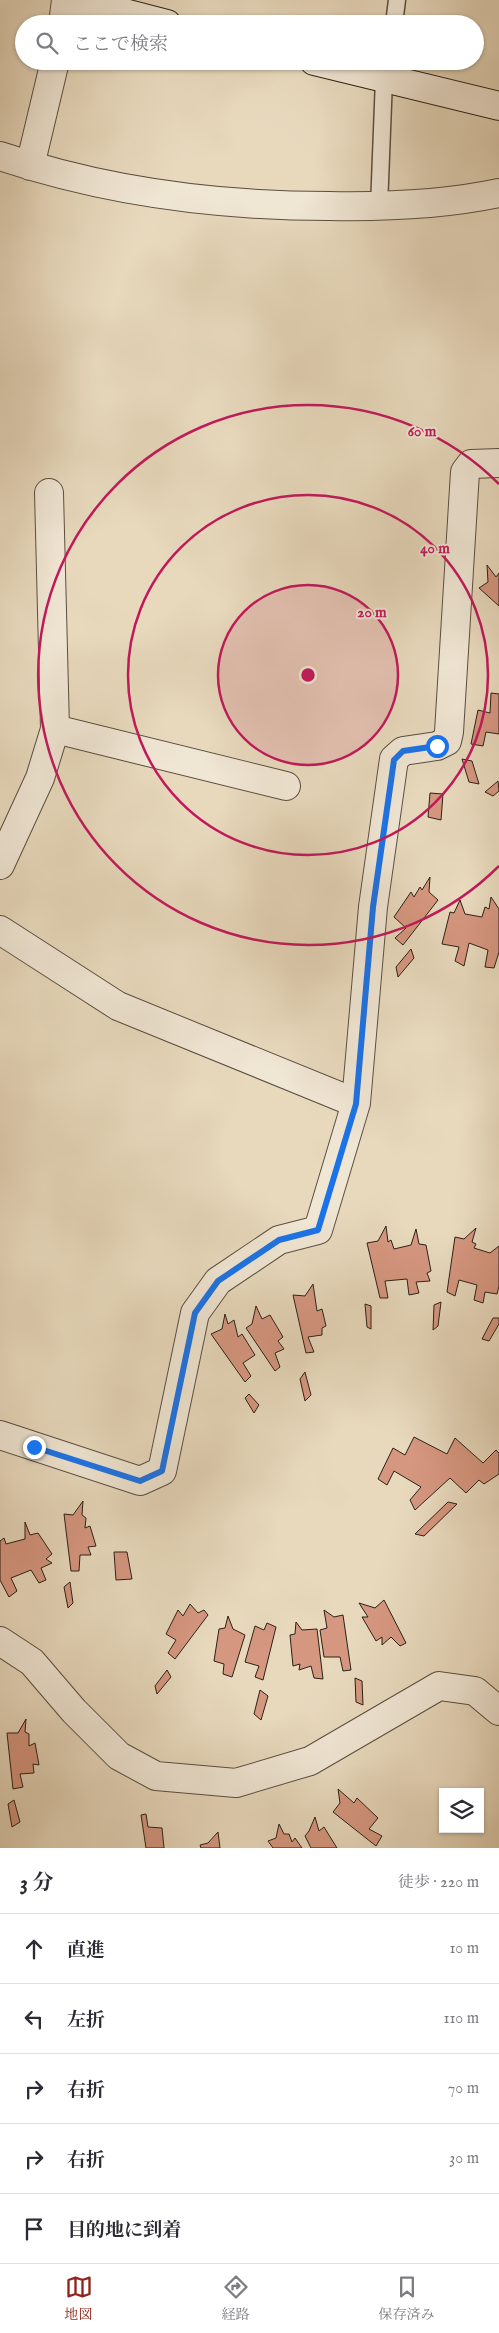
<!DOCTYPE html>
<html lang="ja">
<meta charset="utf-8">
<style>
body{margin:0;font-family:"IM FELL English","Noto Serif JP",serif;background:#f7f7f7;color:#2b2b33}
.controls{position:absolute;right:15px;bottom:15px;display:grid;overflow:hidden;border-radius:0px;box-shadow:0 1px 4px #0004}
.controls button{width:45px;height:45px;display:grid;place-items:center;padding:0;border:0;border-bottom:1px solid #e1e1e2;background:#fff;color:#2b2b33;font:25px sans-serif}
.stop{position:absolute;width:15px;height:15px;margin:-11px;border:4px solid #1a73e8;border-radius:50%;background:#fff}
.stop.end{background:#1a73e8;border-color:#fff;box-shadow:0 1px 5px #0008}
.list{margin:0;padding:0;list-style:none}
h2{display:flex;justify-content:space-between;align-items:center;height:65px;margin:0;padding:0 20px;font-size:21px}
h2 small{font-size:16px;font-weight:400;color:#7c7c81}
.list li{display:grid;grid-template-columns:32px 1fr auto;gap:15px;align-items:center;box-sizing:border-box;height:70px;padding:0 20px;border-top:1px solid #e1e1e2}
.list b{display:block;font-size:19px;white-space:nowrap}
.list em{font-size:16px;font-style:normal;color:#7c7c81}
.icon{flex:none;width:28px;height:28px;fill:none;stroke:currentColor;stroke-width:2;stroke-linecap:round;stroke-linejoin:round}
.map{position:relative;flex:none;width:499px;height:1848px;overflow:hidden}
.search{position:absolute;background:#fff;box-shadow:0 1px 4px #0004;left:15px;right:15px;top:15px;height:55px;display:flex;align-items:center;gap:12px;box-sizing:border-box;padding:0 18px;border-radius:28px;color:#7c7c81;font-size:19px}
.sheet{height:415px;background:#fff}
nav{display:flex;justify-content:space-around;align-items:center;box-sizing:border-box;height:70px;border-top:1px solid #e1e1e2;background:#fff;font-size:14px;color:#7c7c81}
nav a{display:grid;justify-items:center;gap:2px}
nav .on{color:#8f2418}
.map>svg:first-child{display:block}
</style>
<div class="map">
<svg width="499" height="1848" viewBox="0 0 499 1848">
<rect width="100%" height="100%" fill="#e8d9bd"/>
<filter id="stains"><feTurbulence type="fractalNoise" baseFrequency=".004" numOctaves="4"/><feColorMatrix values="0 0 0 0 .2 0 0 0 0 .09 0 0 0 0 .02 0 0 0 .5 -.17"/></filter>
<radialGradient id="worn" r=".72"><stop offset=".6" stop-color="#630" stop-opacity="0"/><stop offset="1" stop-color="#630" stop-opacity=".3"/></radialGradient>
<!-- building -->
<path fill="#d69780" stroke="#2a2117" d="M487,565L496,577L499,573V606L479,588L488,582Z
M491,693L499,694V734L486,732L483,746L471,744L478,710L490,713Z
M462,759L472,761L479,784L469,782Z
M498,781L499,791L493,796L485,792Z
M430,793L443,794L441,820L428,817Z
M430,877L429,892L438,900L403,945L395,938L406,928L394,917L411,892L414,897L420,887L422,890Z
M491,897L499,909V952L494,968L485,967L488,950L469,943L464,966L455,961L459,947L442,944L450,912L454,913L460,900L465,914L482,917L485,907L489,909Z
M411,949L414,958L398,977L396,967Z
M386,1226L388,1242L391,1240L394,1249L411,1245L416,1229L419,1244L426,1245L431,1271L427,1273L430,1281L416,1282L419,1293L409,1295L407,1279L385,1281L388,1298H380L367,1243L378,1241Z
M476,1228L472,1242L476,1244L474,1248L490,1253L499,1246V1286L497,1294L485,1292L483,1303L474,1300L477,1285L459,1280L455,1296L447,1292L455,1237L464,1239Z
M313,1284L317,1311L322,1309L326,1326L322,1328V1335L308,1337L314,1352L306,1353L293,1295L305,1296Z
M441,1302L438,1326L433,1330L434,1305Z
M365,1304L371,1306V1329L367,1327Z
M256,1306L262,1319L270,1315L283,1337L278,1341L284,1349L275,1353L280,1367L275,1371L246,1328L252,1324Z
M225,1314L228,1324L234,1320L238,1337L242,1334L255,1355L243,1363L251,1376L245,1382L211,1334L222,1329Z
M493,1318H499V1324L489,1341L482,1339Z
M305,1372L311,1395L305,1401L300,1379Z
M249,1394L259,1405L254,1413L245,1398Z
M414,1437L447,1454L455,1438L483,1463L496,1450L499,1453V1474L484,1484L479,1480L466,1493L450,1478L415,1510L410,1500L421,1487L394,1471L387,1485L378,1479L393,1448L405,1455Z
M83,1501L82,1515L86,1518L85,1528L90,1526L96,1546L88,1547L91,1555H80L79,1571H71L64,1514L73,1515Z
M448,1502L457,1504L424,1536L415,1534Z
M25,1522L30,1535L38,1533L52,1554L46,1559L52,1563L41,1568L46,1580L39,1583L31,1570L11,1578L17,1591L9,1597L0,1580V1541L4,1538L6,1544L25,1539Z
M114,1552H127L132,1579L116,1580Z
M70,1582L73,1603L68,1608L64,1587Z
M384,1600L406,1643L400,1646L391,1637L382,1645V1637L376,1641L362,1617H368L359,1603L375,1608Z
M190,1604L198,1613L204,1610L208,1615L175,1659L168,1653L176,1640L166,1634L178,1610L183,1616Z
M324,1610L334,1617L343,1615L351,1670L343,1671L340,1657H324L320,1630L327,1628Z
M228,1616L233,1629L245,1635L232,1677L223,1674L224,1664L214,1661L219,1629L225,1628Z
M296,1622L302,1630L317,1629L323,1679L314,1678L311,1666L299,1670L300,1664L293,1666L290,1635L295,1634Z
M267,1623L276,1627L263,1680L255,1677L259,1666L245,1662L255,1626L264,1630Z
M167,1670L171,1677L157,1694L155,1686Z
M355,1678L362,1681L363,1705L356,1702Z
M260,1690L268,1696L261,1720L254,1714Z
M26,1719L25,1732L29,1734V1746L35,1743L39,1765L33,1764L34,1773L20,1774L23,1787L13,1789L7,1733H18Z
M338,1789L354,1803L357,1798L378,1818L369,1829L382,1836L376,1846L333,1812L340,1803Z
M14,1800L20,1822L12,1827L8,1804Z
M146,1814L148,1827L162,1828L164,1848H146L141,1815Z
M315,1817L319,1831L324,1827L337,1848H311L305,1836L309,1831Z
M279,1824L284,1834H289L292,1842L295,1838L302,1848H273L268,1841L276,1838Z
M218,1832L220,1848H201L200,1845L208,1843Z"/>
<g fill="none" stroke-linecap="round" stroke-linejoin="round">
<defs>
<path id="service" d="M394,24L397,0
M379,207L384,79L390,61"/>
<path id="minor" d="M63,24L66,0
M0,156C107,192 216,206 329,206C386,207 443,205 499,193
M30,166L55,61
M55,729L286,786
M0,865L40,778L55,729L49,493
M0,930L118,1006L356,1103
M0,1435L140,1481L162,1471L195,1313L218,1281L279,1240L318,1230L356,1103L373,907L394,759L403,751L437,746L447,741L449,732L465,472L471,464L499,463
M0,1641L32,1662L74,1711L119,1756L156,1776L236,1783L310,1761L439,1686L475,1691L499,1711"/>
<path id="secondary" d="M74,0L167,24
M314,61L499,106"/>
</defs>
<!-- service casing -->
<use href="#service" stroke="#5a4f40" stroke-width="19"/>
<!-- minor casing -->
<use href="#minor" stroke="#5a4f40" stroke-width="30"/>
<!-- secondary casing -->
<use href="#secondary" stroke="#2a2117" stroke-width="30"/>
<!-- service -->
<use href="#service" stroke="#f0e6d4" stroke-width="16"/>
<!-- minor -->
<use href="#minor" stroke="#f0e6d4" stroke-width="28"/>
<!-- secondary -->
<use href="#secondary" stroke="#f0e6d4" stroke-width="28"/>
</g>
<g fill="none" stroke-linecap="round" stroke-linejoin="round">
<!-- route -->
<path stroke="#1a73e8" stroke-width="6" d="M34,1447L140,1481L162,1471L195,1313L218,1281L279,1240L318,1230L356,1104L373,907L394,760L403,751L437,746"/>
</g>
<!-- distance rings -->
<circle cx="308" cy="675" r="90" fill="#c2185b" fill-opacity=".12"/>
<g fill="none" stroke="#c2185b" stroke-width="2.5">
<circle cx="308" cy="675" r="90"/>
<circle cx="308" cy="675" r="180"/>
<path d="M499 866A270 270 0 1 1 499 484"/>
</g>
<circle cx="308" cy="675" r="8" fill="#c2185b" stroke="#f0e6d4" stroke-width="2.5"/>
<g font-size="15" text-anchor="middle" font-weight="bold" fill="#c2185b" stroke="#f0e6d4" stroke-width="4" stroke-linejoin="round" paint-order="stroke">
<text x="422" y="436">60 m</text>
<text x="435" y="553">40 m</text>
<text x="372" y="617">20 m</text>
</g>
<rect width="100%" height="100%" filter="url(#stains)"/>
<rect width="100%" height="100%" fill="url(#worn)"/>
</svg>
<div class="controls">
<button><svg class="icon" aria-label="layers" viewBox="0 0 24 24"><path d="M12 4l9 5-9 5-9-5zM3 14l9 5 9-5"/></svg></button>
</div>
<div class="stop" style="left:437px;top:746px"></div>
<div class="stop end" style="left:34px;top:1447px"></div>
<div class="search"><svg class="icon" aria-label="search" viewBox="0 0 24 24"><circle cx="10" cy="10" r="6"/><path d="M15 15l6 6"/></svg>ここで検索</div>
</div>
<section class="sheet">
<h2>3 分<small>徒歩 · 220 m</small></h2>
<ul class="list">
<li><svg class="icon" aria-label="ahead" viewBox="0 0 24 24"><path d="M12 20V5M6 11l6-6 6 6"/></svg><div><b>直進</b></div><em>10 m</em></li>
<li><svg class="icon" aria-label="left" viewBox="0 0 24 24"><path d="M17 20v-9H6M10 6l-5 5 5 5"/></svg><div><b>左折</b></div><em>110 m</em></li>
<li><svg class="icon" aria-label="right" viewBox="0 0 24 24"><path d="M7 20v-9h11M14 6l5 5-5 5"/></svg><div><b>右折</b></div><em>70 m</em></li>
<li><svg class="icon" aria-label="right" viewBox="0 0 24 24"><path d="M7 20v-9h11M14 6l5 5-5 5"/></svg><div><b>右折</b></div><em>30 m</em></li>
<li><svg class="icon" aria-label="arrive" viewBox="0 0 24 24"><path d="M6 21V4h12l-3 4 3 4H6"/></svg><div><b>目的地に到着</b></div></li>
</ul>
</section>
<nav>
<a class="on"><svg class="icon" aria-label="map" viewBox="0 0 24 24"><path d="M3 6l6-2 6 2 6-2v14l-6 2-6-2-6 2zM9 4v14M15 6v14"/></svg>地図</a>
<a><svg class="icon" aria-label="directions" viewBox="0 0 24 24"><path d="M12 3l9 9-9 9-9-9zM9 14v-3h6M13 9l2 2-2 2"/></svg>経路</a>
<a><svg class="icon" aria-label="saved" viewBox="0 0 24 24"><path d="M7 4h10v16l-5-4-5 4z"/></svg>保存済み</a>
</nav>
